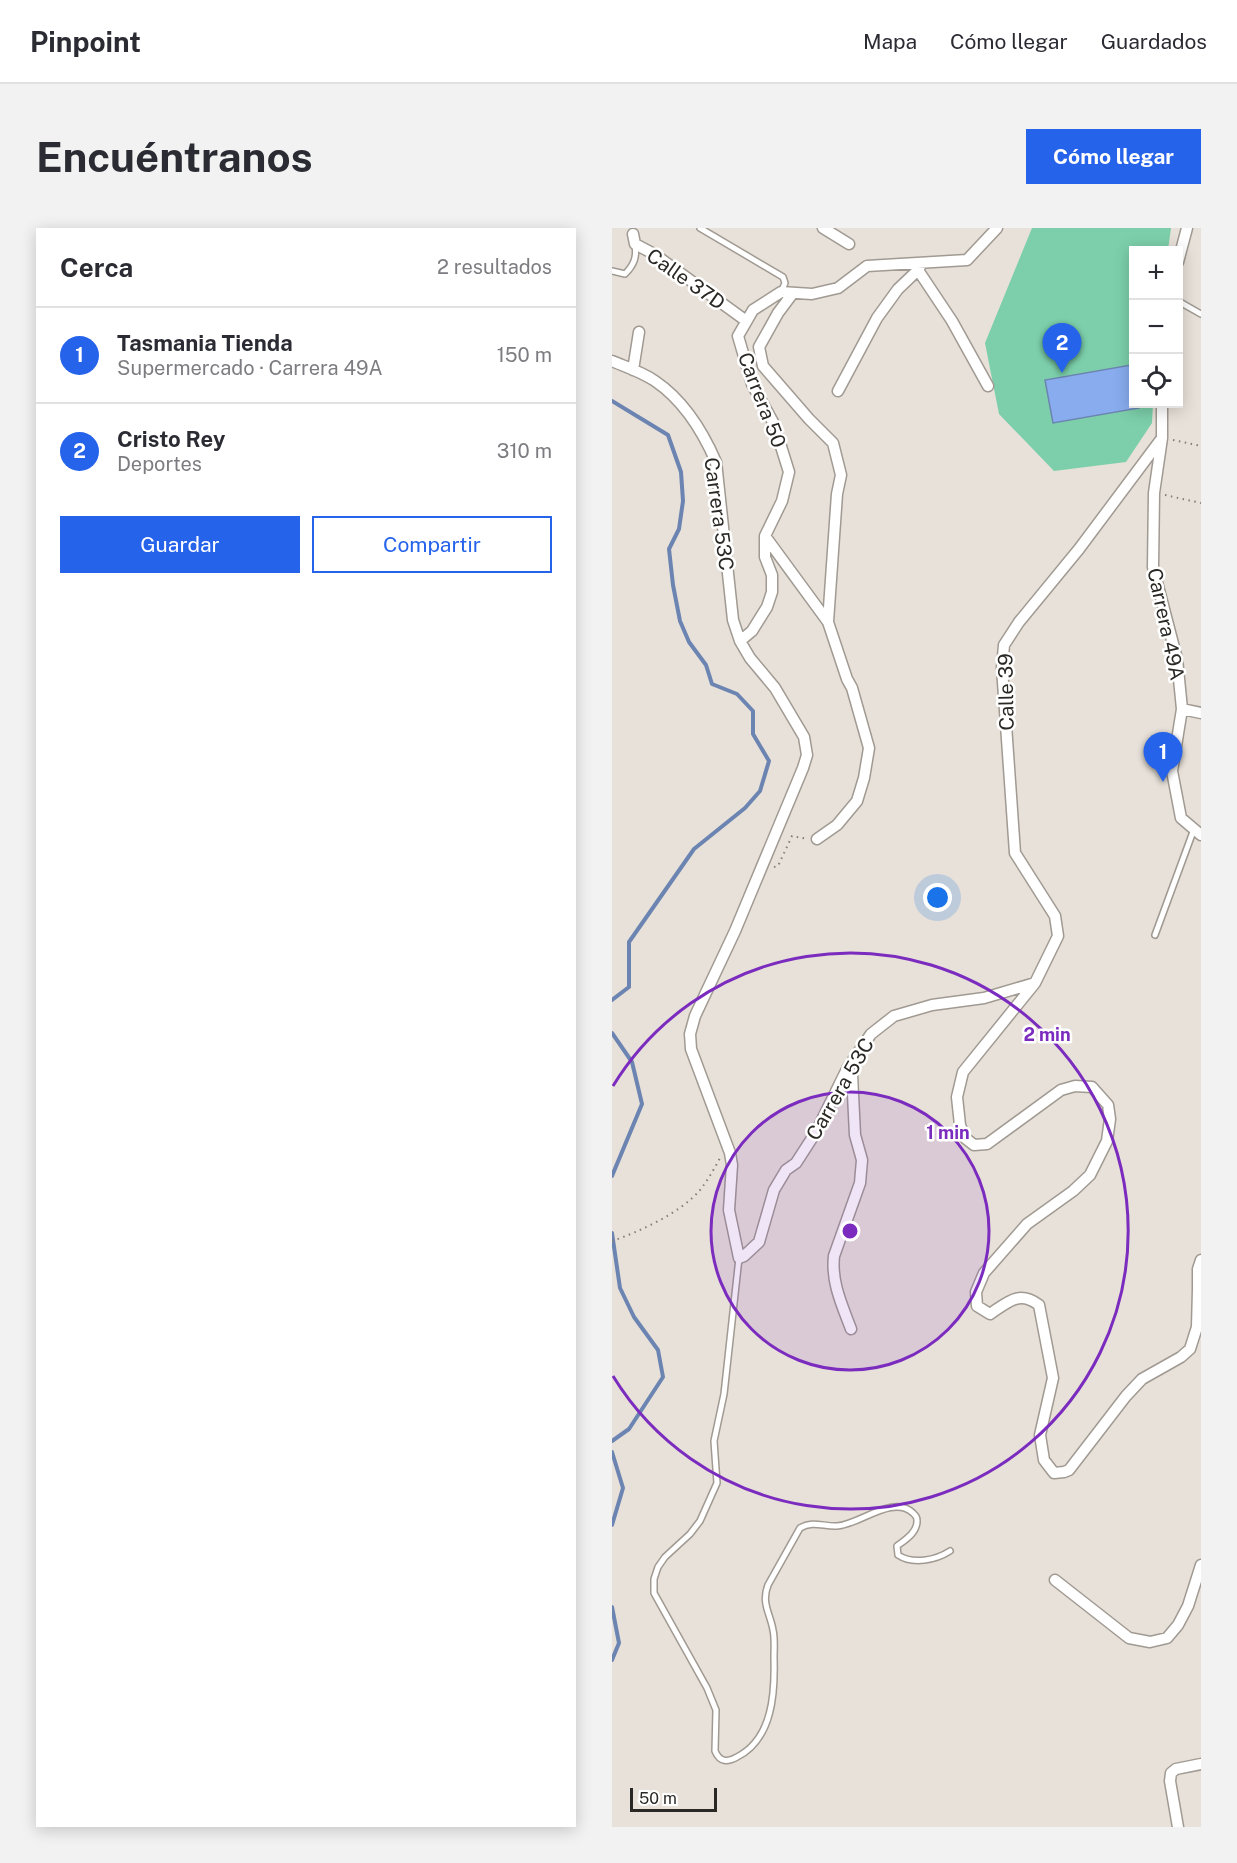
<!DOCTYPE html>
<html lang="es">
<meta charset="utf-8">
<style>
body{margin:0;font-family:"Public Sans",sans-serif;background:#f2f2f3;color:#2b2b33}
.controls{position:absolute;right:18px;top:18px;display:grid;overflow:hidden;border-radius:0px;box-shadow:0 3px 15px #0003}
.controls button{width:54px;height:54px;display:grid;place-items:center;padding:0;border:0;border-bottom:2px solid #e1e1e2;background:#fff;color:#2b2b33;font:30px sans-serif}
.scale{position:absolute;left:18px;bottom:15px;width:87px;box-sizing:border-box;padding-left:6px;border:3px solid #2a2824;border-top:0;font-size:16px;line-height:21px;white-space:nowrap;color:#2a2824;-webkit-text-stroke:4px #fff;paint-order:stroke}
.you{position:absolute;left:326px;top:670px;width:21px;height:21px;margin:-15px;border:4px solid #fff;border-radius:50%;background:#1a73e8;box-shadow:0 0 0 9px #1a73e833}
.badge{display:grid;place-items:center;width:39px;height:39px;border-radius:50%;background:#2563eb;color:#fff;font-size:20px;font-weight:700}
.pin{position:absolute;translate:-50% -50px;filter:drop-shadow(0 2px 3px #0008)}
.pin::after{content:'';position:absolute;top:32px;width:21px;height:18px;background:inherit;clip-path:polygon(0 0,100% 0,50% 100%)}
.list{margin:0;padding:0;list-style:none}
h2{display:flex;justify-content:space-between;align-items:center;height:78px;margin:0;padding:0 24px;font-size:26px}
h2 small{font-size:20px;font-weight:400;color:#7c7c81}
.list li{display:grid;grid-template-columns:39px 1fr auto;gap:18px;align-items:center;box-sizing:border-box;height:96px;padding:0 24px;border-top:2px solid #e1e1e2}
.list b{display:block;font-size:22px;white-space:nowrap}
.list p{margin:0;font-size:20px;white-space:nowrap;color:#7c7c81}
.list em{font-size:20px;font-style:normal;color:#7c7c81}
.actions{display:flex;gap:12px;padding:18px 24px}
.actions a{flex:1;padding:14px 0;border:2px solid #2563eb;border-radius:0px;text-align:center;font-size:21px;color:#2563eb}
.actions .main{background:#2563eb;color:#fff}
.icon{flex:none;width:33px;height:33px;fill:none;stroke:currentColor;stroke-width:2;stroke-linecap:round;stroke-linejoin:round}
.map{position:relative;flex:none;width:589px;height:1599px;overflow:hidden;border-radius:0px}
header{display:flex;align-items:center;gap:36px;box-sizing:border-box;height:84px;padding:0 30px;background:#fff;border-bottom:2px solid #e1e1e2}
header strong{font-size:28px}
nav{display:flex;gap:33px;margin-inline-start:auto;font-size:21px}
.intro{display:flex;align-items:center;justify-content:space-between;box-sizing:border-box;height:144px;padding:0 36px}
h1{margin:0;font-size:42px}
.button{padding:15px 27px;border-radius:0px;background:#2563eb;color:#fff;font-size:21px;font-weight:700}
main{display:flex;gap:36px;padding:0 36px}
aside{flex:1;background:#fff;border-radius:0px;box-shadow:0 3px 15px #0003}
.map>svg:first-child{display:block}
</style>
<header>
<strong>Pinpoint</strong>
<nav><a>Mapa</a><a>Cómo llegar</a><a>Guardados</a></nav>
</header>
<div class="intro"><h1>Encuéntranos</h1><a class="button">Cómo llegar</a></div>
<main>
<aside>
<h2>Cerca<small>2 resultados</small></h2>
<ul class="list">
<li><span class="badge">1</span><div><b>Tasmania Tienda</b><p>Supermercado · Carrera 49A</p></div><em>150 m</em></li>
<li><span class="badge">2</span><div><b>Cristo Rey</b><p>Deportes</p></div><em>310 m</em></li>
</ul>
<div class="actions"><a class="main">Guardar</a><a>Compartir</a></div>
</aside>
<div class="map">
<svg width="589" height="1599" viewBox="0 0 589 1599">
<rect width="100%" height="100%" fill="#e7e1d9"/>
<!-- green -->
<path fill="#7ccfaa" d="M420,0H559L556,22H522V176H541L540,195L514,234L442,243L387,186L373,115Z"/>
<!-- water -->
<path fill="#88acee" stroke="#6c84b1" stroke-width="1.5" d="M519,137L521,149L522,176H526L527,180L441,195L433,152Z"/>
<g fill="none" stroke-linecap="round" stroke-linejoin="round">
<!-- stream -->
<path stroke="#6c84b1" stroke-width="4" d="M0,173L56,207L69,244L71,273L67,301L57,321L61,357L68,393L77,414L94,437L100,456L125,466L141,483V506L157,533L148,563L133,580L82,621L17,714V759L0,772
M0,805L20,834L30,876L0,948
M0,1005L8,1060L22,1089L46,1122L51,1149L17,1201L0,1213
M0,1224L11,1260L0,1297
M0,1379L7,1415L0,1432"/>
<defs>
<path id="lane" d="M88,0L171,49L173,55L169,64
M0,43L13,46C22,37 25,29 23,17
M566,73L589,86
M543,707L582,601
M127,1030L112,1166L102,1213L105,1255L88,1293L78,1306L53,1329L46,1339L42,1351V1365L95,1460L104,1482L103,1523C108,1535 116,1534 125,1529C161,1511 163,1464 162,1430C162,1421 163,1410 161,1402C158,1385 149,1375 156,1357L188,1300C201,1292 212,1299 225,1298C247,1297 281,1266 301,1285C304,1288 305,1289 305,1293C305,1305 293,1312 285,1318L286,1327C301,1337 324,1332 338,1323"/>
<path id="street" d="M211,0L237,16
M21,6L23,16L42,26L133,92
M566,34L575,0
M306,42L340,93L376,158
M181,65L166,85L147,119L151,138L197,191L221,215L229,247L225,266L216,394L235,451L240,460L257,520L252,550L245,573L225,597L205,611
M0,133C14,139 30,144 43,153C71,172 91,204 104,234L121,392L128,413L138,430L163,460L192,509L195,527L191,540L123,703L83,788L78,806L79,821L118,925L120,937L117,982L127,1030L132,1028L147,1014L162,962L174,942L184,935L204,904L235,841L259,806L282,788L320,777L372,770L423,755
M21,142L27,104
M226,163L265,90L286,61L306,42L310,35
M550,176V210L542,265L541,339L565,431L570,481L560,543L569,590L589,607
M550,210L467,321L407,394L392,417L390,440L403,625L443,688L446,708L423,755L351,844L345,869L348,897L353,910L362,917L375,916L449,862L463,858L480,859L496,877L498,891L495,913L478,947L461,963L415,996L372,1045L364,1064L365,1078L378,1086C396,1074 407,1062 427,1077L441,1150L428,1207L432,1232L442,1245L452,1244L457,1242L514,1168L530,1151L569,1129L578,1121L585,1099L586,1062
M153,308L216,394
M128,413L140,403L155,379L160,364V347L153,329V308L170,273L177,244L162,196L140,156L126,108L141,82L169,64L200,66L226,60L255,38L355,32L385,0
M570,481L589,485
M235,841L240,846L243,907L250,932L248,955L222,1028C219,1054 230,1077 239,1101
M589,1032L586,1041V1062L589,1066
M443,1352L517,1410L538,1414L555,1410L566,1397L576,1378L589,1337
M566,1599L558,1553L559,1545L564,1541L589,1536"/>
</defs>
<!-- lane casing -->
<use href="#lane" stroke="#a09a92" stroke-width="8"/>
<!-- street casing -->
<use href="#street" stroke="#a09a92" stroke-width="13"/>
<!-- path -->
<path stroke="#827e78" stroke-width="2" stroke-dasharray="1.5 4.5" stroke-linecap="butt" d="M561,212L589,218
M553,267L589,275
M162,639L166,638L180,608L196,611
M0,1013C27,1004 70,984 88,962C96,952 102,941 108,930"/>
<!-- lane -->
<use href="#lane" stroke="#fff" stroke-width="5"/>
<!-- street -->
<use href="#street" stroke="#fff" stroke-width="10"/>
</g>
<!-- distance rings -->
<circle cx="238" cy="1003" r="139" fill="#7b2cbf" fill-opacity=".12"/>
<g fill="none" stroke="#7b2cbf" stroke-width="3">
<circle cx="238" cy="1003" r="139"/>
<path d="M1 858A278 278 0 1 1 1 1148"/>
</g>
<g text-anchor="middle" stroke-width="5" stroke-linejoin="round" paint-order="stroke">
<!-- street labels -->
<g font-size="20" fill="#2a2824" stroke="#fff">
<text transform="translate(74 51) rotate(35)" y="7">Calle 37D</text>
<text transform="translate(150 172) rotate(69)" y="7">Carrera 50</text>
<text transform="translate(107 286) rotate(82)" y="7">Carrera 53C</text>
<text transform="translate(554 396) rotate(78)" y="7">Carrera 49A</text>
<text transform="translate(394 464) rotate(-91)" y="7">Calle 39</text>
<text transform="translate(228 861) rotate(-60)" y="7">Carrera 53C</text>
</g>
</g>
<circle cx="238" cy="1003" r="9" fill="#7b2cbf" stroke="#fff" stroke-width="3"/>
<g font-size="18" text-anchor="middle" font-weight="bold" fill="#7b2cbf" stroke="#fff" stroke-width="5" stroke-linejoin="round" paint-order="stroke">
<text x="435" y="813">2 min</text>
<text x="336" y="911">1 min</text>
</g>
</svg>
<div class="controls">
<button>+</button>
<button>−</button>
<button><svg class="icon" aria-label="locate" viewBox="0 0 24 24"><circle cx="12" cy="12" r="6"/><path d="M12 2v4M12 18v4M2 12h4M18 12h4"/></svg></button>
</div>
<div class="scale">50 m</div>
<div class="you"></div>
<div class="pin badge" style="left:551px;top:554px">1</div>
<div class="pin badge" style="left:450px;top:145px">2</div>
</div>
</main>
